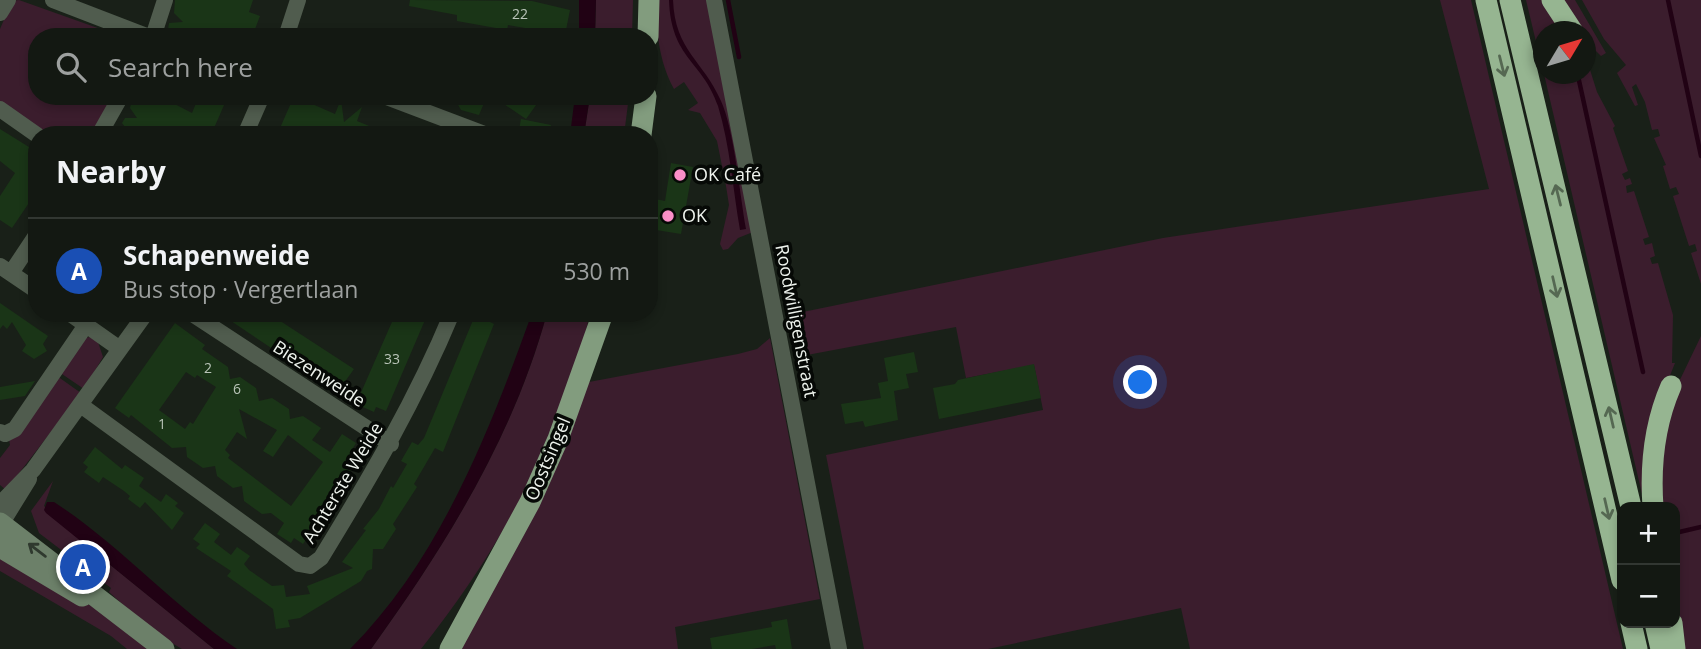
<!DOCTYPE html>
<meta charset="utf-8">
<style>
body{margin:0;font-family:"Open Sans",sans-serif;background:#1c211b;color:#f1f3f6}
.controls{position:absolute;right:21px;bottom:21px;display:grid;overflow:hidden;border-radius:14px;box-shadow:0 4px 10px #0003}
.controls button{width:63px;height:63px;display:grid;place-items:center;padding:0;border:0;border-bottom:2px solid #323732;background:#131812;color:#f1f3f6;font:35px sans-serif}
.compass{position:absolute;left:1533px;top:21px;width:63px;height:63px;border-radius:50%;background:#131812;box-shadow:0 4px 10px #0003;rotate:52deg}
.you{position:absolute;left:1141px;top:383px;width:24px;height:24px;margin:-18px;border:5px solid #fff;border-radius:50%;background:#1a73e8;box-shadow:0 0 0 10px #1a73e833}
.badge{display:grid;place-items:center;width:46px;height:46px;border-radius:50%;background:#d93025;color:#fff;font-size:23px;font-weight:700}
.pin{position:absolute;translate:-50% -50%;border:4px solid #fff;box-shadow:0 2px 7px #0006}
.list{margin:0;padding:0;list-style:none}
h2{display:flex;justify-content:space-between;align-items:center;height:91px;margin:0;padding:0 28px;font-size:30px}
h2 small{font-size:23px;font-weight:400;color:#9da09f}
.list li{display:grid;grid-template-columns:46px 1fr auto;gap:21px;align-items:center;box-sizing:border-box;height:105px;padding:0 28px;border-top:2px solid #323732}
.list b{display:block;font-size:26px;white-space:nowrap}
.list p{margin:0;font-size:23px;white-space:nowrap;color:#9da09f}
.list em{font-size:23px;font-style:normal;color:#9da09f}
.icon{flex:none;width:38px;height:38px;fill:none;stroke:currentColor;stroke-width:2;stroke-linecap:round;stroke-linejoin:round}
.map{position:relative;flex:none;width:1701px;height:649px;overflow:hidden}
.search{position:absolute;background:#131812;box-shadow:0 4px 10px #0003;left:28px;top:28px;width:630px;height:77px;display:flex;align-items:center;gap:18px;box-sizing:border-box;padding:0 24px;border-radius:28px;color:#9da09f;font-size:26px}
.panel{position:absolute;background:#131812;box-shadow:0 4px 10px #0003;left:28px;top:126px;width:630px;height:196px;border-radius:28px}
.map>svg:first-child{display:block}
</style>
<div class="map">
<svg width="1701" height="649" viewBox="0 0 1701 649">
<rect width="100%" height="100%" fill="#192018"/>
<!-- green -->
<path fill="#3b1d2d" d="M19,0L123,37H37V96H114L92,135H43L0,104V29L12,1Z
M596,0H633L632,37H595Z
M656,0H710L753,232L738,238L728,249L723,250L720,244L729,205L726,186L717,141L700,113L688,110L698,103L684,82L674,89C658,59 657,33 656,0Z
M1440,0H1471L1623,649H1190L1181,608L988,649H864L826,455L1043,410L1034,365L966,378L956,327L807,355L798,313L1163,238L1489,189Z
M1526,0H1546L1567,31L1544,32L1543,71Z
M1558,0H1575L1606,53L1601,56L1586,41V32L1579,31Z
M1582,0H1701V284L1691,253L1697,251L1695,244L1689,246L1673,196L1679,194L1676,187L1670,189L1663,166L1666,165L1654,138L1660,136L1658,129L1652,130L1645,102L1636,84L1632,87L1638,105L1635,106L1617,73L1626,65L1604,39Z
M1586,57L1597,92L1615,126L1613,128L1628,171L1622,174L1625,180L1630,178L1632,184L1626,186L1627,193L1634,191L1649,237L1643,239L1645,245L1652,243L1655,256L1650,258L1652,264L1658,263L1673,315L1672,363H1675L1655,413L1645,507L1544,74H1586Z
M590,96H629L624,135H584Z
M547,313H590C564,436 499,551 421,649H371C445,546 513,438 547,313Z
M1701,336V649H1685L1675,601V507H1658L1657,472L1676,388Z
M90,337L98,342L103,357L84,389L59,372L85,338Z
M770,338L820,599L675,627L678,649H456L589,382L738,354L757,349Z
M57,376L81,393L6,490L0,485V458L10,445L9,439Z
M53,481L44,506L86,545L214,649H182L152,631L109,592L111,588L39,533L31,511Z
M0,549L112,619L149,649H127L111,636L0,571Z"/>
<!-- water -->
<path fill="#210214" d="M579,0H596L595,37H579Z
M669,0H673C675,51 703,60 721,101C734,129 740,196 746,229L740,230C733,190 730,145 718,106C703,61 671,59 669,0Z
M575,96H590L584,135H570Z
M532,313H547C513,438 445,546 371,649H350C440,559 490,430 532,313Z
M47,502H54C120,545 172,605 237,649H214L46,513L44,510Z"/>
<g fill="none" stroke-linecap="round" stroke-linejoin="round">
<!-- stream -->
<path stroke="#210214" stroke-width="4.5" d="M728,0L739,57
M1668,0L1701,156
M1578,76L1643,372
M1675,533L1701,527"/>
</g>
<!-- building -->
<path fill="#1a3517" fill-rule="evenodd" d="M175,0H253L249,12L260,16L252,37H167L169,23L183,22L174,13Z
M410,0L532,1L570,10L565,35L508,25L507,30L457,21V15L409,6Z
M133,96H159L192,113L199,96H228L211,135H131L122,123L125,118H137L130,108Z
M294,96L335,114L341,99L344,122L362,107L357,121L391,135H277Z
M453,96H487L479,115L461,110Z
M492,96H532L539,101L526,119Z
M521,119L551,125L549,135H518Z
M0,129L37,152V176L29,190L35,194L12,228L0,220V196L15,173L0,161Z
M671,163L693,167L681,234L650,229L655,199L665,201Z
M0,303L48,336L43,344L47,351L34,359L22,351L26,345L12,322L7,329L3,325L0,329Z
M219,313H268L354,369L344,383L337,379L331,388Z
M408,313H428L386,411L376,407L374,412L356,404L395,315L406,320Z
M476,313H492L490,322L494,324L443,452L435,448L414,484L417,487L393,524L396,529L383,549H373L372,569L367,571L361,581L300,618L288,620L290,627L276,629L273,609L227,576L231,571L196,548L200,544L193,539L205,523L220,534L214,542L231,555L237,547L250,556L244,564L249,570L272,586L284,585L286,597L310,594L307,586L353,568L342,562L366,530L363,529L379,509L391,486L393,488L407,464L401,461L412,442L418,445L424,438Z
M175,323L205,345L202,349L228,367L230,379L240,377L256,388L259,401L272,398L289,409L290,419L303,416L321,428L312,440L330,452L342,434L356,443L353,448L362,453L303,544L294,538L291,543L277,534L284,523L271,513L262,514L244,501L242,486L233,488L217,476L215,466L203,468L187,457L186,447L172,448L131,415L129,418L115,408ZM186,372L195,378L197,375L216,387L193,424L190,422L185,429L159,410ZM239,409L277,430L263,451L273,457L288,435L323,462L291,506L228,458L230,455L225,450L237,432L247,439Z
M914,352L918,372L906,374L909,388L894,391L898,420L865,427L863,421L845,424L841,404L881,398L878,383L888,381L884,358Z
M1034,364L1041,398L939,419L933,388L955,384L958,380Z
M35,381L25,396L0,400V387Z
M95,447L122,469L125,465L144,478L139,486L161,502L166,494L178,503L175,506L184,513L172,530L145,502L140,508L128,499L130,496L124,491L103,477L99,483L84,472L88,467L83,463Z
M787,619L792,649H776L775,645L752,649H712L710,638L772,627L771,622Z"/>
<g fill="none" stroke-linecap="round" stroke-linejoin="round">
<!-- street -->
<path stroke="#505c4e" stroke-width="16" d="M53,0L149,37
M714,0L839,649
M0,13L8,0
M153,37L165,0
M286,37L298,0
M384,96L487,135
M0,109L37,135
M99,135L121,96
M245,135L262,96
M0,266L37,291
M11,273L37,234
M69,313L120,349
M191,313L391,444
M82,406L299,564L310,566L321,558C370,478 416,400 452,313
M0,432L5,434L15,429L86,325
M0,504L33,470L146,313
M0,526L29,479"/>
<!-- secondary -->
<path stroke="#6c8069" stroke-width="21" d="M0,523L164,649
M0,547L82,596"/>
<!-- primary -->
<path stroke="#829c7e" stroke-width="21" d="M648,37L649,0
M641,135L646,96
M450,649L530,502L558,439L603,313"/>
<!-- highway -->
<path stroke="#96b591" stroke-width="21" d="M1486,0L1622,580
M1510,0L1631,507
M1552,0L1573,32
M1653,507C1650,465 1654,425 1671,386
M1631,623L1637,649
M1655,623L1661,649
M1672,623L1675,649"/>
</g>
<!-- one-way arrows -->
<defs><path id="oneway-shaft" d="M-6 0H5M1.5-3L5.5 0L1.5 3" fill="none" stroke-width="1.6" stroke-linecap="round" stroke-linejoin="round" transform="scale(1.75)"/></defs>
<g stroke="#556852">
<use href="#oneway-shaft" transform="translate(1502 66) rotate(76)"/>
<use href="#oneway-shaft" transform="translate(1558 195) rotate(-104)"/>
<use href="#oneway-shaft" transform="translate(1555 287) rotate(77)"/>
<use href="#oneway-shaft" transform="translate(1611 417) rotate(-103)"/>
<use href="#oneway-shaft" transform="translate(1607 509) rotate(77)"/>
</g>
<use stroke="#2f392e" href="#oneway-shaft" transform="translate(37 550) rotate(-143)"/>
<!-- markers -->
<g fill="#fa8fc7" stroke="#060906" stroke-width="2.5">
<circle cx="680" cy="175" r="7"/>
<circle cx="668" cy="216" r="7"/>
</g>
<g text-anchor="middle" stroke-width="7" stroke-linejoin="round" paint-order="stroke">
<!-- number labels -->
<g font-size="14" fill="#b9c4b8">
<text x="520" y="19">22</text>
<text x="392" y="364">33</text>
<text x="208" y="373">2</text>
<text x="237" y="394">6</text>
<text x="162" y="429">1</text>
</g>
<!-- poi labels -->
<g font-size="18" fill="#eef3ed" stroke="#060906" text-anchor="start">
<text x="694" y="181">OK Café</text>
<text x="682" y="222">OK</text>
</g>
<!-- street labels -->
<g font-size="18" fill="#eef3ed" stroke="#060906">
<text transform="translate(796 321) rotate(79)" y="6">Roodwilligenstraat</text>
<text transform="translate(319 374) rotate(33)" y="6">Biezenweide</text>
<text transform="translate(548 459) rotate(-67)" y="6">Oostsingel</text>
<text transform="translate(343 483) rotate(-59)" y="6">Achterste Weide</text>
</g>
</g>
</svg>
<div class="controls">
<button>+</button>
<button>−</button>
</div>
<svg class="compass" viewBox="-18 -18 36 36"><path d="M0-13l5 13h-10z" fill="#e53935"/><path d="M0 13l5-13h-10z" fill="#9da09f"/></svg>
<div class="you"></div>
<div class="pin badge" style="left:83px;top:567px;background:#1a4fb4">A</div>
<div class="search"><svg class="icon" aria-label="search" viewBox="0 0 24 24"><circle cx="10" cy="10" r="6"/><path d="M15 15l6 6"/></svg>Search here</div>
<section class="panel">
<h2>Nearby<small></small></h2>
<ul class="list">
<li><span class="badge" style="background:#1a4fb4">A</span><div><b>Schapenweide</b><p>Bus stop · Vergertlaan</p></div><em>530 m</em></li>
</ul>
</section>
</div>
